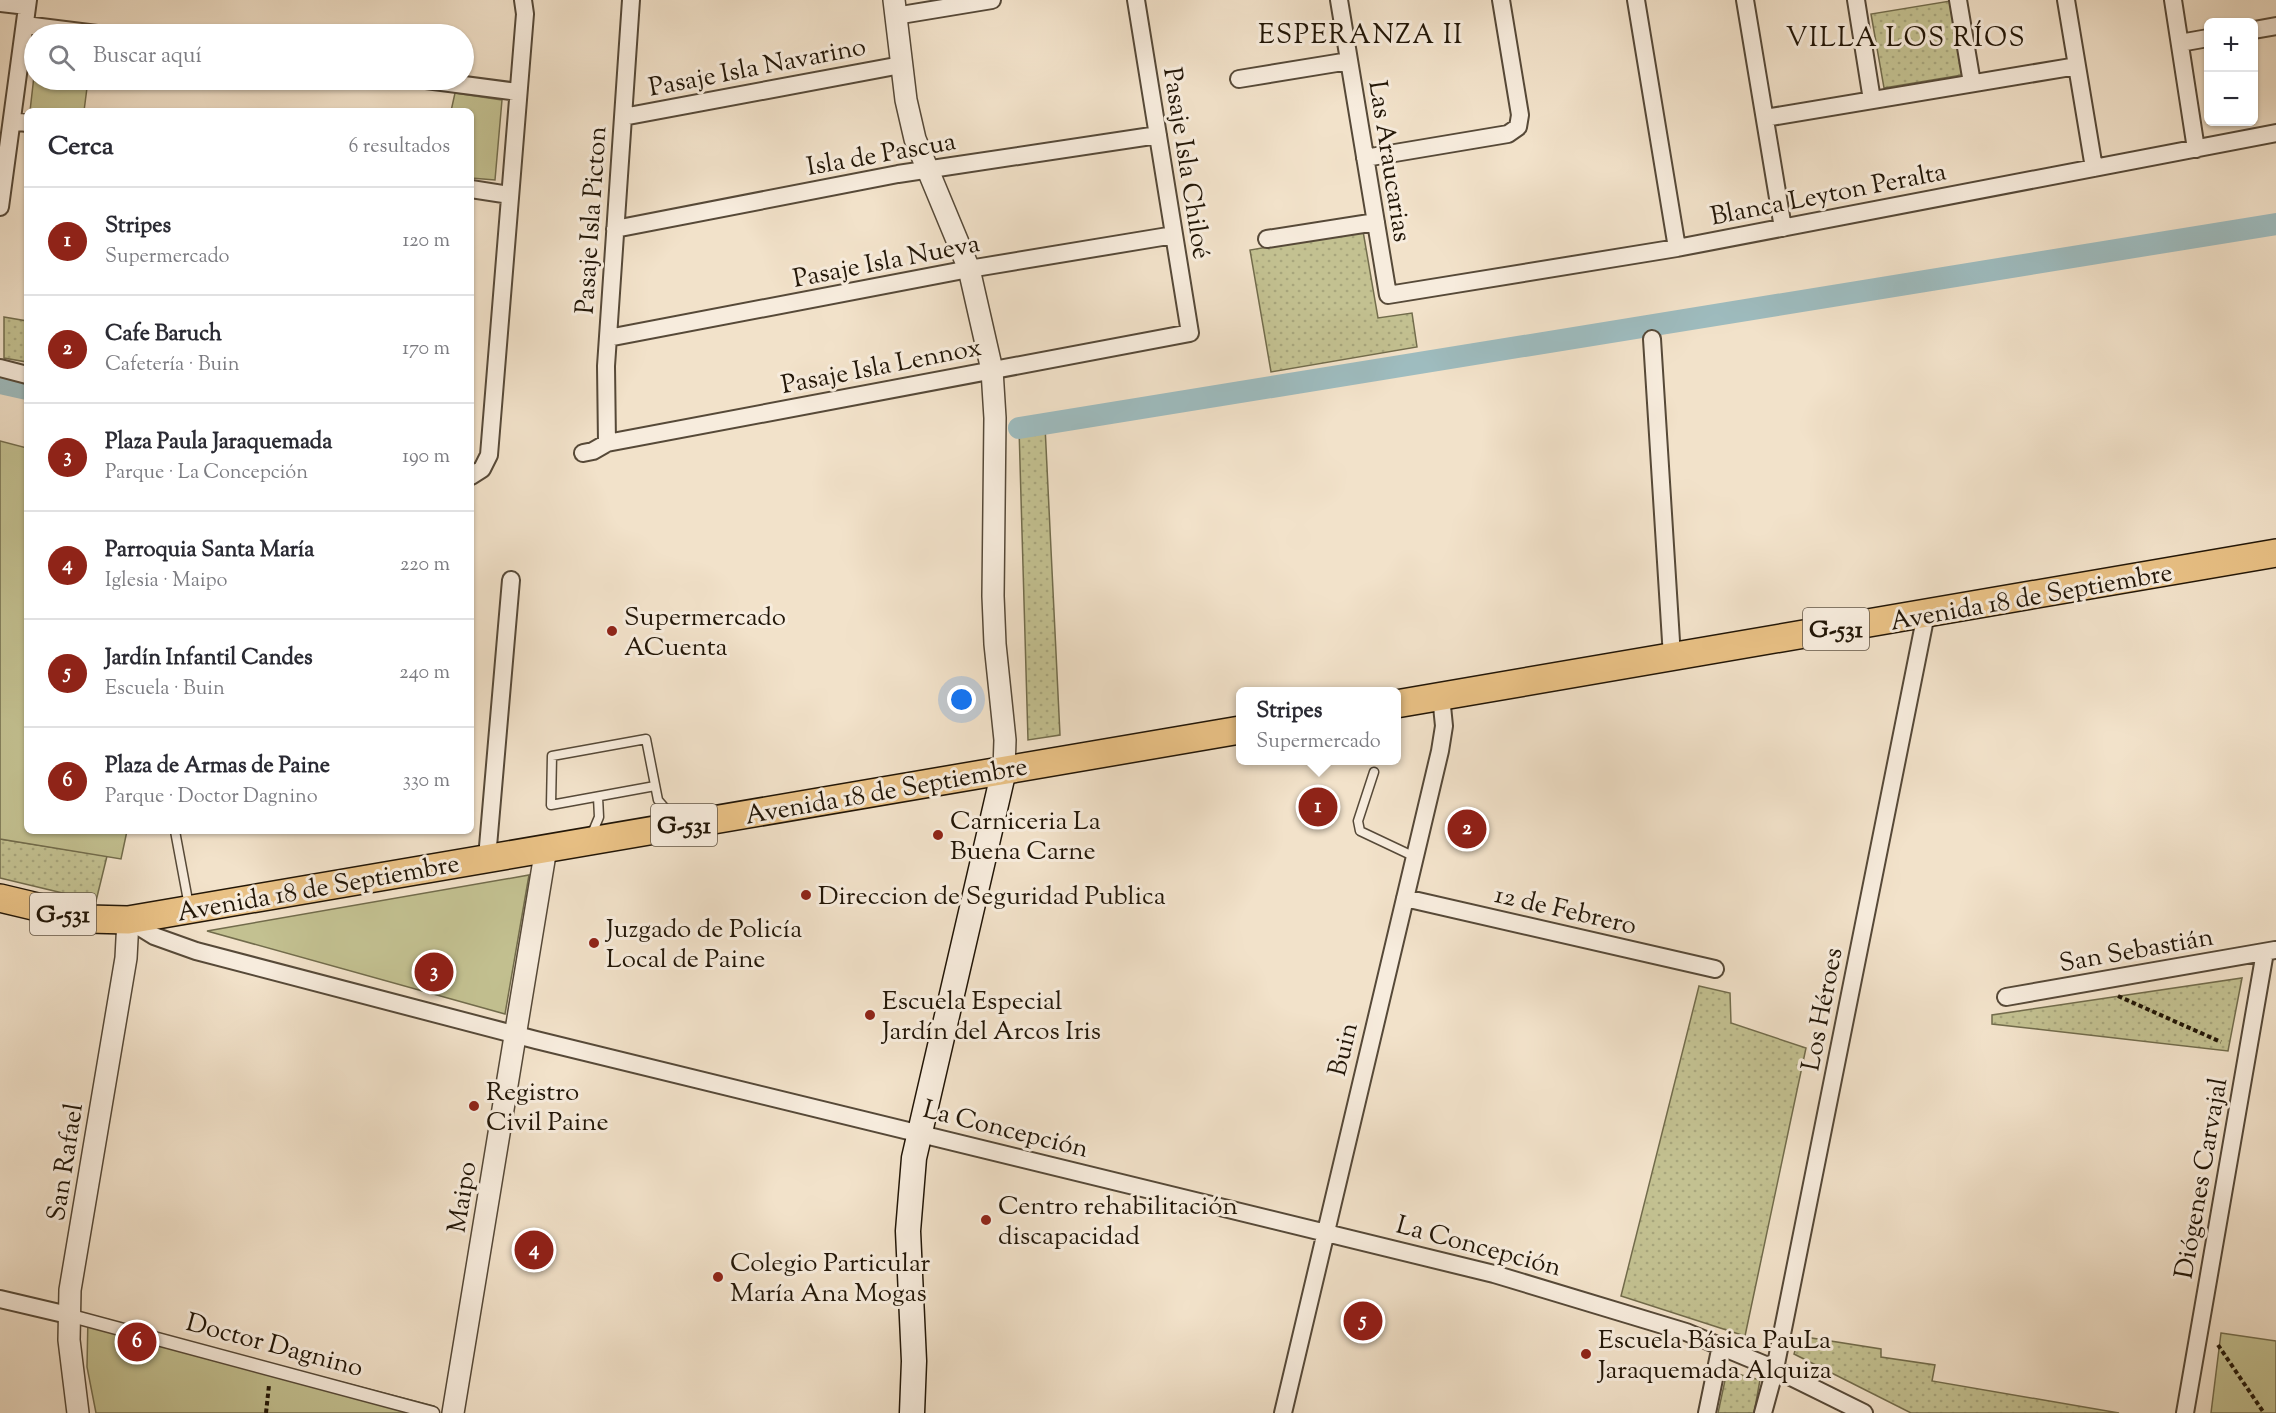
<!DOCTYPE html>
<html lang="es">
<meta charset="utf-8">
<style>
body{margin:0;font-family:"Sorts Mill Goudy",serif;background:#f2f2f3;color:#2b2b33}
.controls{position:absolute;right:18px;top:18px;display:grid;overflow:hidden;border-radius:9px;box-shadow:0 2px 4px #0004}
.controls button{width:54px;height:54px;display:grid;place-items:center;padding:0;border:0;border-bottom:2px solid #e1e1e2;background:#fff;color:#2b2b33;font:30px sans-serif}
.you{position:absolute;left:962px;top:700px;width:21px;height:21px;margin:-15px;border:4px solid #fff;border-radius:50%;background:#1a73e8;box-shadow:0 0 0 9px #1a73e833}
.badge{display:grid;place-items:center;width:39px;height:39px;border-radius:50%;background:#8f2418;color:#fff;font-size:20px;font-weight:700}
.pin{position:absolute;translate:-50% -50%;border:3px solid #fff;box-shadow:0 2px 6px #0006}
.popup{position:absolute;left:1236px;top:687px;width:165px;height:78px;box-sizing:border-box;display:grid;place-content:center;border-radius:9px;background:#fff;filter:drop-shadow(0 2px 4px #0005);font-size:20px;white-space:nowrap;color:#7c7c81}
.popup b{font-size:22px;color:#2b2b33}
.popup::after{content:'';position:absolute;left:50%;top:100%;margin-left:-12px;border:12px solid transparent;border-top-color:#fff}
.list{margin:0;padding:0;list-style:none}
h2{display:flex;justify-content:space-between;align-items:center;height:78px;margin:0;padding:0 24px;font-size:26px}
h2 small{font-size:20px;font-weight:400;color:#7c7c81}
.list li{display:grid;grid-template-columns:39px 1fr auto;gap:18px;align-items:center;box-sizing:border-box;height:108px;padding:0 24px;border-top:2px solid #e1e1e2}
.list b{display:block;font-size:22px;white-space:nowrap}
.list p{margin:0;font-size:20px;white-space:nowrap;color:#7c7c81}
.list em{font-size:20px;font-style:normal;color:#7c7c81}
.icon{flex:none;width:33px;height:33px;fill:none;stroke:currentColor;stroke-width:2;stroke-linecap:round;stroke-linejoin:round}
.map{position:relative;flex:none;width:2276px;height:1413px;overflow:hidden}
.search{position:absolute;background:#fff;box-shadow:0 2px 4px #0004;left:24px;top:24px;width:450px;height:66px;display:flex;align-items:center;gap:15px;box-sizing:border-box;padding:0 21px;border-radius:33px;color:#7c7c81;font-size:22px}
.panel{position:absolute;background:#fff;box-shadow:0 2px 4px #0004;left:24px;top:108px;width:450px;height:726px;border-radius:9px}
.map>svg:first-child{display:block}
</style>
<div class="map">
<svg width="2276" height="1413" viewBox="0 0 2276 1413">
<defs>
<pattern id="grass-dots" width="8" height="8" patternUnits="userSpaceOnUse" patternTransform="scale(1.5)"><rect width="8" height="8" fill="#c3c191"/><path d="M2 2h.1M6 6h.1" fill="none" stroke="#a7a57c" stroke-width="1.8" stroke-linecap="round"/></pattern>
</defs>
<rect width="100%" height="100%" fill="#f2e2ca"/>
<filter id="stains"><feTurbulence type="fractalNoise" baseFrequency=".00333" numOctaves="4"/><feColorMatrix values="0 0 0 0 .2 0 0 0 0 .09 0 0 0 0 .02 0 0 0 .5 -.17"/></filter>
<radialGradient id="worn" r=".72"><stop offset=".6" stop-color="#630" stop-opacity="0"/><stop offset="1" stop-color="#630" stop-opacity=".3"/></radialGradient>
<!-- grass -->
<path fill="url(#grass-dots)" stroke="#726c4c" stroke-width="1.5" d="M1950,1L1962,75L1884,88L1871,14Z
M1363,231L1378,318L1412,313L1417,347L1271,372L1250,250Z
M4,317L27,321V362L4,358Z
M1045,426L1060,735L1028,740L1019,428Z
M0,839L107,856L96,901L0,878Z
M2242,978L2228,1051L1992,1024V1015Z
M1699,986L1730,993L1731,1023L1806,1048L1745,1336L1621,1296Z
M1799,1336L1881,1349V1357L1935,1365L1932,1381L2119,1413H1911L1794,1354Z
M1727,1371L1760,1380L1754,1413H1718Z"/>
<!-- park -->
<path fill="#c3c191" stroke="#726c4c" stroke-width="1.5" d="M34,76V80H88L84,111H30Z
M455,93L502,100L495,180L471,178V111H451Z
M0,441L27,448V831H127L121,859L0,839Z
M529,875L505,1014L207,931Z
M88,1316L434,1406L433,1413H96L87,1367Z
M2221,1333L2276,1341V1413H2211Z"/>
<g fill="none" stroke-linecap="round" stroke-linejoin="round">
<!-- canal -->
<path stroke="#9ebcbf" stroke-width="22" d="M0,383L27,389
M1019,428L2276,224"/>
<defs>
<path id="service" d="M1374,772L1358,821L1360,831L1415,857
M655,786L551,805L552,756L646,739L658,800L676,821
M175,831L189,906
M591,836L599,817L598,797"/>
<path id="pedestrian" d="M68,1315L433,1413"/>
<path id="minor" d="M1339,0L1388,295L1677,248L2276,133
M1636,0L1677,248
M1745,0L1783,228
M1856,0L1872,100
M1958,0L1972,83
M2066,0L2094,168
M2173,0L2196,149
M0,3L27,6
M895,16L992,0
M25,25L97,34
M2254,30L2276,26
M2180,43L2208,38
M1239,79L1349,61
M426,80L518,92
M623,117L901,65
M1765,118L2077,66
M12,121L27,123
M1365,158L1508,134L1518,127L1520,115L1501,0
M471,189L510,195
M0,207L28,0
M615,229L898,174L1158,135
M1267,239L1376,222
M608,338L969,269L1174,235
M1652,339L1672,657
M0,368L27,375
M607,443L606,366L631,0
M583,453L593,451L607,443L1190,333L1136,0
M471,476L482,469L489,455L525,14L523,0
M487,858L511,580
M1405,898L1715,969
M128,920L154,936L196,951L536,1040L1494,1274L1686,1332L1775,1369L1864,1413
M2006,997L2275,950
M0,1299L68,1315
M1283,1413L1440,751L1444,726L1441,696
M1707,1413L1721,1345
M1763,1413L1775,1369L1926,614
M2185,1413L2265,952"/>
<path id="tertiary" d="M894,0L906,100L915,139L969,269L992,370L995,418L993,596L995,644L1005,740L1004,770
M78,1413L69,1340L70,1290L126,958L128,920
M453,1413L546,848"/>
<path id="secondary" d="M912,1413L914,1361L908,1231L914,1158L1004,770"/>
<path id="primary" d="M1396,704L2276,553
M0,898L88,919L128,920L1240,730"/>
</defs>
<!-- service casing -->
<use href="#service" stroke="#564938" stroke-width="11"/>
<!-- pedestrian casing -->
<use href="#pedestrian" stroke="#564938" stroke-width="15"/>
<!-- minor casing -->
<use href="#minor" stroke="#564938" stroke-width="20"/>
<!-- tertiary casing -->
<use href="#tertiary" stroke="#564938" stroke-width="24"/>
<!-- secondary casing -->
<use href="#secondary" stroke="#221607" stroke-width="27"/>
<!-- primary casing -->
<use href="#primary" stroke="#221607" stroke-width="30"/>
<!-- path -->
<path stroke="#221607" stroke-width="4" stroke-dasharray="4.5 3" stroke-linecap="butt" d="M2118,996L2221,1042
M2218,1345L2264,1413
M266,1413L269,1385"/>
<!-- service -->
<use href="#service" stroke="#f7ecdd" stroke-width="8"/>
<!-- pedestrian -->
<use href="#pedestrian" stroke="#f7ecdd" stroke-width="12"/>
<!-- minor -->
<use href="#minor" stroke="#f7ecdd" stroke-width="16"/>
<!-- tertiary -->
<use href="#tertiary" stroke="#f7ecdd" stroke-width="21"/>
<!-- secondary -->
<use href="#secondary" stroke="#f7ecdd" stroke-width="24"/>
<!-- primary -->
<use href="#primary" stroke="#e9c185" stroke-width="27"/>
</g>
<!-- markers -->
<g fill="#8f2418" stroke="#f7ecdd" stroke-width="2">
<circle cx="612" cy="631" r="6"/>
<circle cx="938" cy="835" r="6"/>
<circle cx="806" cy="895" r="6"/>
<circle cx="594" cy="943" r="6"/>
<circle cx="870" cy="1015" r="6"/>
<circle cx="474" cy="1106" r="6"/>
<circle cx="986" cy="1220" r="6"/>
<circle cx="718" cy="1277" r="6"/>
<circle cx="1586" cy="1354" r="6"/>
</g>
<g text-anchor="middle" stroke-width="6" stroke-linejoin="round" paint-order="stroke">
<!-- shield labels -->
<g fill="#f7ecdd" stroke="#625647" stroke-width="1.5">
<rect x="1803" y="608" width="66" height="42" rx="4.5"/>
<rect x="651" y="804" width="66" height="42" rx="4.5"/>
<rect x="30" y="893" width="66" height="42" rx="4.5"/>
</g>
<g font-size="24" font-weight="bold" fill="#221607">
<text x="1836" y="637">G-531</text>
<text x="684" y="833">G-531</text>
<text x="63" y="922">G-531</text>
</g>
<!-- street labels -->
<g font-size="26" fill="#221607" stroke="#f7ecdd">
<text transform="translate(757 66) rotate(-11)" y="9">Pasaje Isla Navarino</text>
<text transform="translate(881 153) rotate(-10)" y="9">Isla de Pascua</text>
<text transform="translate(1391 161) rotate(81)" y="9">Las Araucarias</text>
<text transform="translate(1188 163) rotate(81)" y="9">Pasaje Isla Chiloé</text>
<text transform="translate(1828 193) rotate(-11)" y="9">Blanca Leyton Peralta</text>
<text transform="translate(590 220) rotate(-86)" y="9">Pasaje Isla Picton</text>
<text transform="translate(886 260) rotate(-11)" y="9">Pasaje Isla Nueva</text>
<text transform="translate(881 365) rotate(-11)" y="9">Pasaje Isla Lennox</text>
<text transform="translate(2031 596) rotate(-10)" y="9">Avenida 18 de Septiembre</text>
<text transform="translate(886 790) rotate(-10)" y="9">Avenida 18 de Septiembre</text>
<text transform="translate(318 887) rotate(-10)" y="9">Avenida 18 de Septiembre</text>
<text transform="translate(1566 909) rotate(13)" y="9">12 de Febrero</text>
<text transform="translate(2136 949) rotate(-10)" y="9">San Sebastián</text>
<text transform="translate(1821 1009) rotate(-79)" y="9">Los Héroes</text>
<text transform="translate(1342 1049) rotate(-76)" y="9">Buin</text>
<text transform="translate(1006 1128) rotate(14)" y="9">La Concepción</text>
<text transform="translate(64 1162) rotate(-81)" y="9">San Rafael</text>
<text transform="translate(2200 1178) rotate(-80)" y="9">Diógenes Carvajal</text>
<text transform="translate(461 1197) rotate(-81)" y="9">Maipo</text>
<text transform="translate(1479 1245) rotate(15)" y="9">La Concepción</text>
<text transform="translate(275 1344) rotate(15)" y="9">Doctor Dagnino</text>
</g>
<!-- poi labels -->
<g font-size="26" fill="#221607" stroke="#f7ecdd" text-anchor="start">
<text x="624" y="625">Supermercado<tspan x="624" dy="30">ACuenta</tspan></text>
<text x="950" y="829">Carniceria La<tspan x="950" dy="30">Buena Carne</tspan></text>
<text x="818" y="904">Direccion de Seguridad Publica</text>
<text x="606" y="937">Juzgado de Policía<tspan x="606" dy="30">Local de Paine</tspan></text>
<text x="882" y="1009">Escuela Especial<tspan x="882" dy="30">Jardín del Arcos Iris</tspan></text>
<text x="486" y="1100">Registro<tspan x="486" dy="30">Civil Paine</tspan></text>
<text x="998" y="1214">Centro rehabilitación<tspan x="998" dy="30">discapacidad</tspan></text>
<text x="730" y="1271">Colegio Particular<tspan x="730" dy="30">María Ana Mogas</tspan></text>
<text x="1598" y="1348">Escuela Básica PauLa<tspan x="1598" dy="30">Jaraquemada Alquiza</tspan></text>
</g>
<!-- neighbourhood labels -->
<g font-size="27" letter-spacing="1.5" fill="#221607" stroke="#f7ecdd">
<text x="1361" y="43">ESPERANZA II</text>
<text x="1906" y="46">VILLA LOS RÍOS</text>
</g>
</g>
<rect width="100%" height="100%" filter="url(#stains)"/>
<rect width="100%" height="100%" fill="url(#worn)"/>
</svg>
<div class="controls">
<button>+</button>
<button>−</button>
</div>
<div class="you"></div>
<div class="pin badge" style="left:1318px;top:807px">1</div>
<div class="popup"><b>Stripes</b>Supermercado</div>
<div class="pin badge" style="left:1467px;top:829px">2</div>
<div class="pin badge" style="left:434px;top:972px">3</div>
<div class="pin badge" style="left:534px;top:1250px">4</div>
<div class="pin badge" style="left:1363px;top:1321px">5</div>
<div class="pin badge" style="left:137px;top:1342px">6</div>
<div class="search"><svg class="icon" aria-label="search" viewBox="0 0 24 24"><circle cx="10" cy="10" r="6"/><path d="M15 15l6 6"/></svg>Buscar aquí</div>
<section class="panel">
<h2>Cerca<small>6 resultados</small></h2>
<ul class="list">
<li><span class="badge">1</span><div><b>Stripes</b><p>Supermercado</p></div><em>120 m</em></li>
<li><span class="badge">2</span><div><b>Cafe Baruch</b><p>Cafetería · Buin</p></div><em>170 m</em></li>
<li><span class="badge">3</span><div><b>Plaza Paula Jaraquemada</b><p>Parque · La Concepción</p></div><em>190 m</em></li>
<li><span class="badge">4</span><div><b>Parroquia Santa María</b><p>Iglesia · Maipo</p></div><em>220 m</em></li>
<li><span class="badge">5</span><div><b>Jardín Infantil Candes</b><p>Escuela · Buin</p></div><em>240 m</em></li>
<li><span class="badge">6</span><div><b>Plaza de Armas de Paine</b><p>Parque · Doctor Dagnino</p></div><em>330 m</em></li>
</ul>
</section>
</div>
